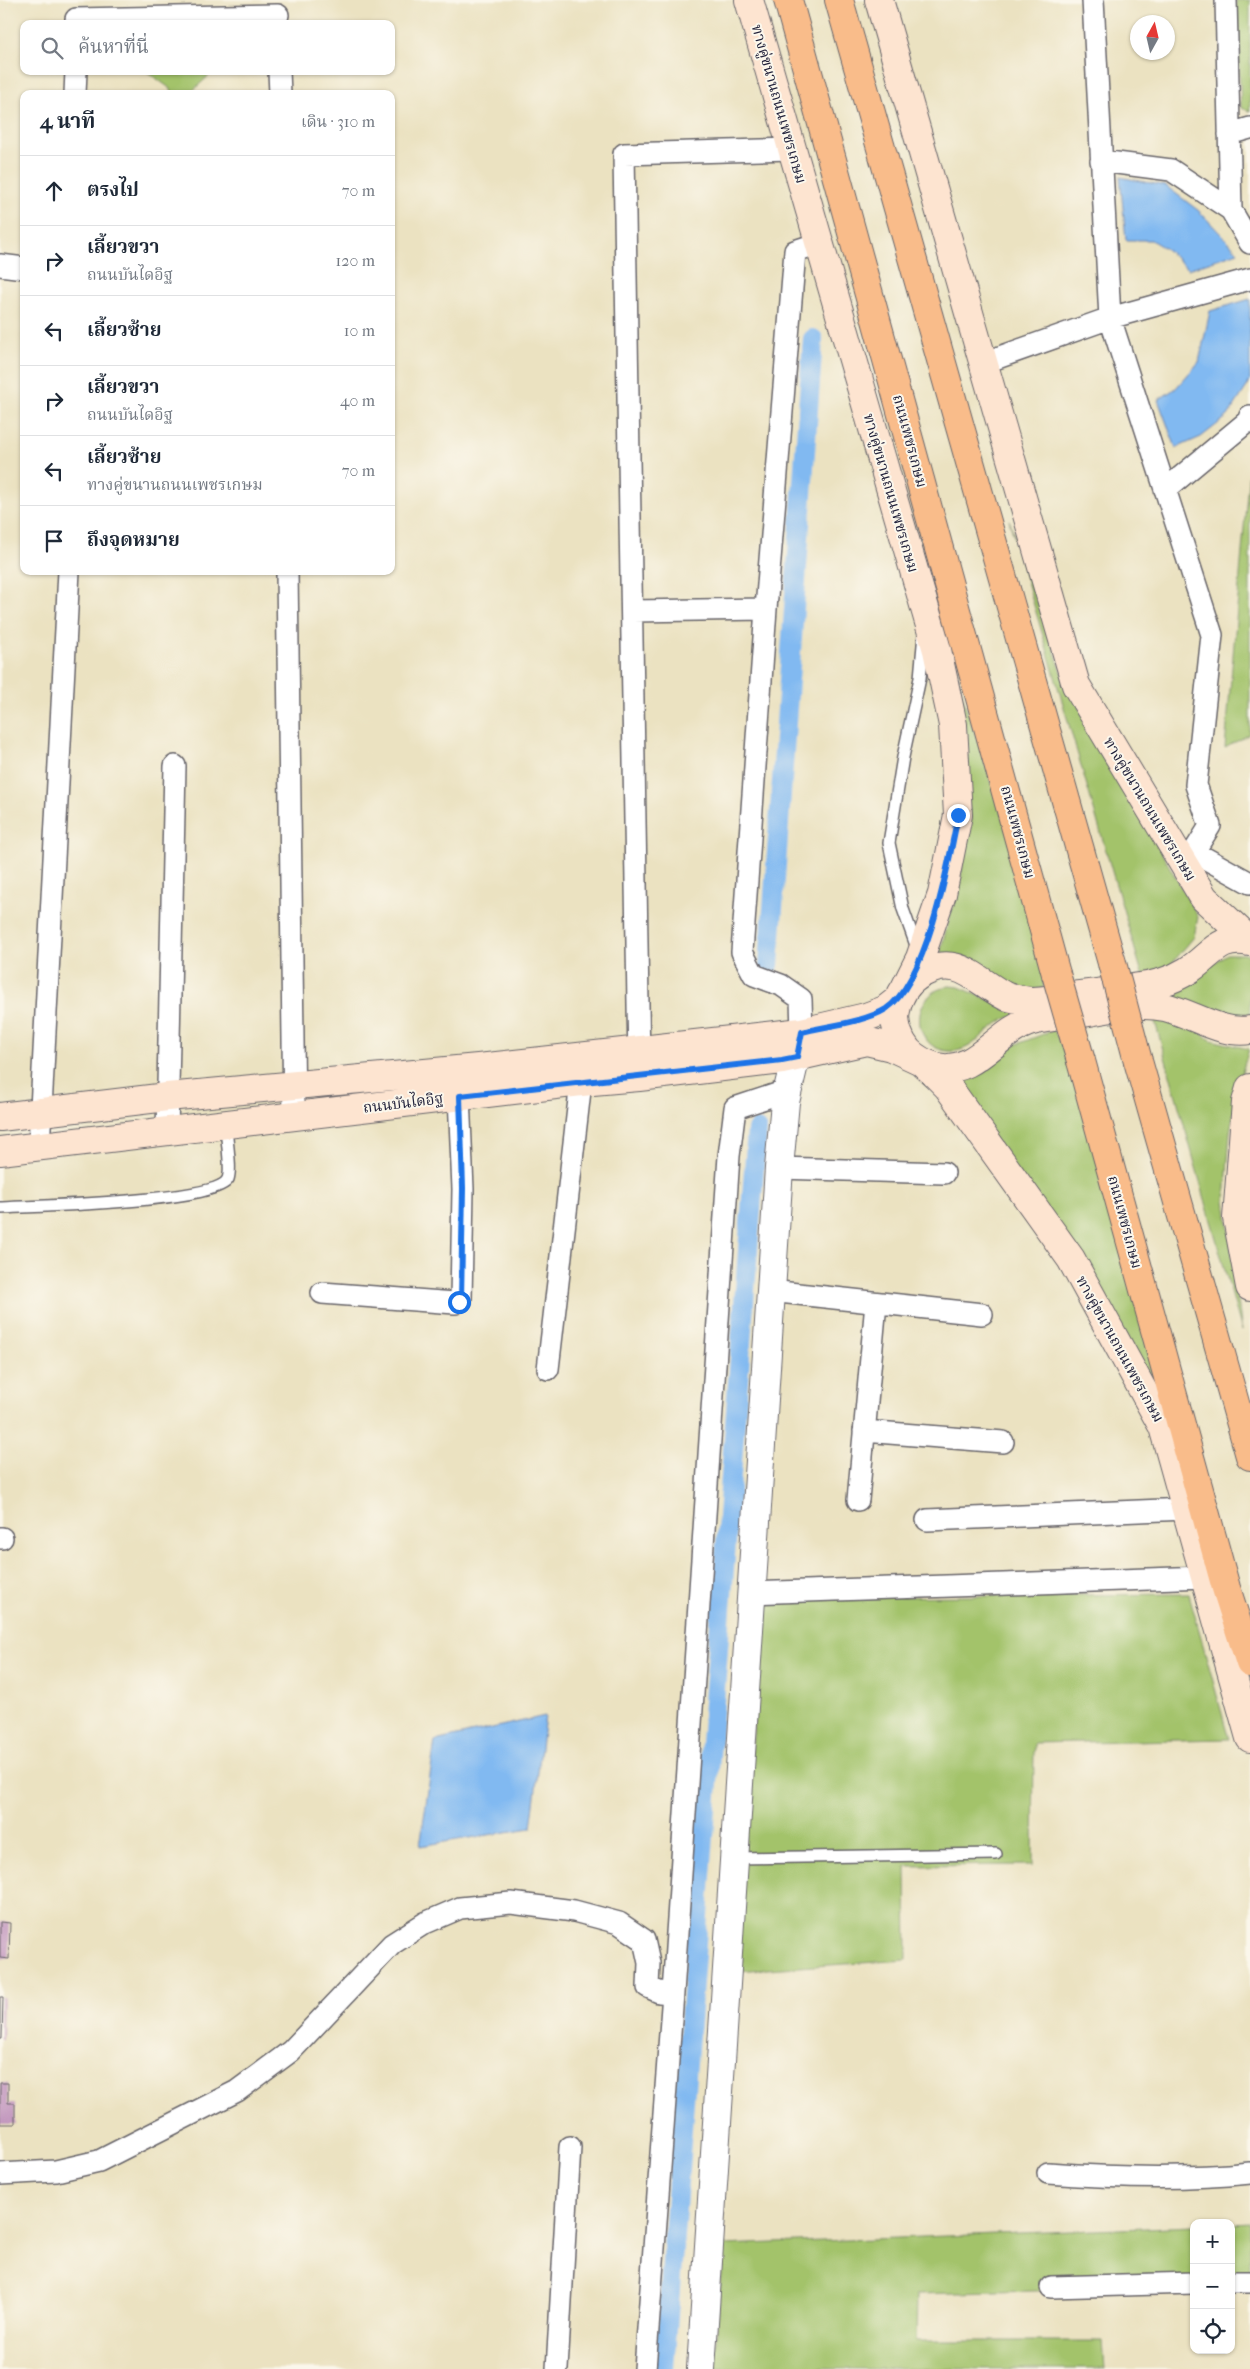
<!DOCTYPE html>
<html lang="th">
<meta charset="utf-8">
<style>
body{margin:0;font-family:"IM FELL French Canon","Noto Serif Thai",serif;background:#f6f6f7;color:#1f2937}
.controls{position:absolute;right:15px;bottom:15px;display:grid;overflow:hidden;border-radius:10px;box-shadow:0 1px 4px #0004}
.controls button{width:45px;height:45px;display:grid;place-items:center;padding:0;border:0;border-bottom:1px solid #e0e1e3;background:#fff;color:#1f2937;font:25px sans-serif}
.compass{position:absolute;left:1130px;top:15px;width:45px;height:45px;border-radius:50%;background:#fff;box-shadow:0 1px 4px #0004;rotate:8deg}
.stop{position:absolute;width:15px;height:15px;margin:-11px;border:4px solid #1a73e8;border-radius:50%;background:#fff}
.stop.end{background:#1a73e8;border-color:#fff;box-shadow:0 1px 5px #0008}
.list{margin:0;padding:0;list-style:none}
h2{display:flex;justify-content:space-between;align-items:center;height:65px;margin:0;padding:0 20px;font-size:21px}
h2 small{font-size:16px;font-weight:400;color:#747a83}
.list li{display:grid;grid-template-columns:32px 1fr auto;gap:15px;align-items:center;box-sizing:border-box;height:70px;padding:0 20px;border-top:1px solid #e0e1e3}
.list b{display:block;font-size:19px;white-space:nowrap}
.list p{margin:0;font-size:16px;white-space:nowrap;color:#747a83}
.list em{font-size:16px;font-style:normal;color:#747a83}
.icon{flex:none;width:28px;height:28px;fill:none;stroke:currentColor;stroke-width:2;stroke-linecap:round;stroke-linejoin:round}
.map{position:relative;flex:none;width:1250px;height:2369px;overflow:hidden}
.search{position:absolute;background:#fff;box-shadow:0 1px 4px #0004;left:20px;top:20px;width:375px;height:55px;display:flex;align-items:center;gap:12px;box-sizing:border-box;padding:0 18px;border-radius:10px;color:#747a83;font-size:19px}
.panel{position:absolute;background:#fff;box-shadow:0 1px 4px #0004;left:20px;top:90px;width:375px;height:485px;border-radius:10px}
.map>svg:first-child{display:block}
</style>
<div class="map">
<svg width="1250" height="2369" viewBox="0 0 1250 2369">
<rect width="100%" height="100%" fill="#fbf7ec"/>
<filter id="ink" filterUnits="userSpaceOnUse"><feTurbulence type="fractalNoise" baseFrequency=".02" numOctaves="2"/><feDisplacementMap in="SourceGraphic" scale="10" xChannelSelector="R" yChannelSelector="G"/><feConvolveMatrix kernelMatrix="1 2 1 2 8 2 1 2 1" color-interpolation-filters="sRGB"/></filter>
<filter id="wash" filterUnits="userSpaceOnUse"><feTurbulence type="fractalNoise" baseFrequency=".0096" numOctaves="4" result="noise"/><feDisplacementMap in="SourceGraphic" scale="20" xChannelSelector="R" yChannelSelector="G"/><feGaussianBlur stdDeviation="1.12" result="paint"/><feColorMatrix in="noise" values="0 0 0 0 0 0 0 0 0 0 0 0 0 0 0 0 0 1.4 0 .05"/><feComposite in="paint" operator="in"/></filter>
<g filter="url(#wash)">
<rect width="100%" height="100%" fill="#ebe2c1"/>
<!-- green -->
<path fill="#a3c36b" stroke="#627253" d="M1236,0H1250V111L1241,108Z
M146,71H214L189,94H172L171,89Z
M1250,469V734L1225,748L1249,470Z
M1009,520L1061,670L1084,716L1198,917L1194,937L1168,968L1143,977Z
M936,618L1009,834L1045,970L1043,989L1014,988L965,958L940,952L961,877L969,810Z
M1227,954H1245L1250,957V1015L1229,1018L1167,994Z
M949,986L959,987L1006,1007L1039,1010C1029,1013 1016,1014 1006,1019C988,1026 975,1049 955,1051C913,1055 905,995 949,986Z
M1154,1018L1188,1024L1211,1040L1249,1049L1240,1079L1230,1132L1225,1200L1242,1331Z
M1054,1030L1068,1059L1182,1451L954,1078L977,1074L1002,1050Z
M1189,1594L1229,1739L1034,1743L1033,1865L906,1866L907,1960L736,1971L763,1598Z
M1250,2223V2286H1231V2224Z
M1194,2226V2287L917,2294L916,2341H1103L1105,2369H714L723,2245Z"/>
<!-- water -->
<path fill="#81b9f1" stroke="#526e96" d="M1120,177L1166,186L1199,211L1238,252L1188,269L1166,249L1151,240H1126Z
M1250,299V380L1248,385L1228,416L1201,437L1176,448L1158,400L1176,388L1199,362L1210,311Z
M545,1716L531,1828L420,1846L435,1741Z"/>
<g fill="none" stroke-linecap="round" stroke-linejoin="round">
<!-- canal -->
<path stroke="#81b9f1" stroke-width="20" d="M769,965L813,339
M664,2369L757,1130"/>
</g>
<g id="blocks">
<!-- building -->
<path fill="#c195bd" d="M0,1922L10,1923L9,1959L0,1958Z
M0,1997H3L2,2039H0Z
M0,2083H8V2103H15V2124H0Z"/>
</g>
</g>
<g filter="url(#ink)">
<use href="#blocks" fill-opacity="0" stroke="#68656a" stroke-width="1"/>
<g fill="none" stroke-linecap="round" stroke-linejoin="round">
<defs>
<path id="service" d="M918,951L903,909L889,843L903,757L920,678L924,634
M0,1208C32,1206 217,1202 228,1179C232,1168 226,1138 226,1125
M734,1858L996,1854"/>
<path id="minor" d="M1093,0L1110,318L1212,635L1196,785L1210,826L1185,866
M1226,0L1231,210
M76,19L278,15
M279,71L280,94
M75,94L76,71
M1229,134L1250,128
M1101,161L1171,170L1231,210L1250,243
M0,265L24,268
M983,363L1110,318L1250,279
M1165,490L1248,421L1250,416
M287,571L294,1117
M632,611L766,609
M1194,852L1250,883
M802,1032L801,999L781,985L754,975L742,952L766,609L795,251L819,243
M639,1064L624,154L792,149
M167,1132L175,766
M39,1147L69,571
M779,1168L944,1173
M770,1291L982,1314
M322,1293L455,1303L461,1300L463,1189L459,1096
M548,1369L581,1082
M864,1431L1003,1442
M858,1500L876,1303
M927,1520L1186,1509
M0,1538H2
M751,1593L1205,1577
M1048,2173C1115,2178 1183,2180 1250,2173
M0,2174L56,2171L99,2161L237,2091L291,2051L392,1944L425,1923L460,1908L511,1903L574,1911L619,1923L644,1940L649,1963L648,1987L659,1992L673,1993
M1231,2282H1250
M1051,2287L1194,2283
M557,2369L570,2147
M645,2369L673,1993L729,1156L735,1108L789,1090"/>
<path id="tertiary" d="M701,2369L779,1168L785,1102L801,1035"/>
<path id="secondary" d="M749,0L937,650L953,725L958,815L942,894L920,958L905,988
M879,0L1076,685L1204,898L1250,941
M1250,942C1217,935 1211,957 1187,971C1171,981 1153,986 1133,988C1112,991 1090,994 1069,996C1057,998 1044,1001 1032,1001C1025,1000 1011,999 1005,996C975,980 957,953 921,974C907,982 899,995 896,1010C893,1024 899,1040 908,1051C916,1059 926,1064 936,1067C976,1076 996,1031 1032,1021C1046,1017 1062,1016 1076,1014C1105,1010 1136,1001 1165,1007C1193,1014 1222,1035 1250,1030
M1250,1088L1246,1102L1237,1218L1250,1287
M0,1117L167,1097L478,1068L802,1032L866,1017L885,1010L899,999
M0,1151L581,1082L639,1077L782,1060L866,1041L891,1047L921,1061L936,1075L948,1087L1071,1259L1163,1427L1250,1738"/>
<path id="trunk" d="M788,0L1056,974
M839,0L1112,963
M1081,1061L1226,1588L1250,1663
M1138,1061L1250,1456"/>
</defs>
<!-- service casing -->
<use href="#service" stroke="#68656a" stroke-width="14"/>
<!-- minor casing -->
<use href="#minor" stroke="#68656a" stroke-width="24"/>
<!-- tertiary casing -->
<use href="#tertiary" stroke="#68656a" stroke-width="30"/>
<!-- secondary casing -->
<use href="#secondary" stroke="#68656a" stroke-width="30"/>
<!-- trunk casing -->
<use href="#trunk" stroke="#68656a" stroke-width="30"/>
<!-- service -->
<use href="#service" stroke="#fff" stroke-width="11"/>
<!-- minor -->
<use href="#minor" stroke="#fff" stroke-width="21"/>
<!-- tertiary -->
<use href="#tertiary" stroke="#fff" stroke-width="28"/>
<!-- secondary -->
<use href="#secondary" stroke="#fde4d0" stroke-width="28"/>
<!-- trunk -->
<use href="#trunk" stroke="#f9bc8a" stroke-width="28"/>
<defs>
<path id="trunk-bridge" d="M1112,963L1138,1061
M1056,974L1081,1061"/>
</defs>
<!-- trunk-bridge casing -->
<use href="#trunk-bridge" stroke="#68656a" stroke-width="30" stroke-linecap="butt"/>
<!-- trunk-bridge -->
<use href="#trunk-bridge" stroke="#f9bc8a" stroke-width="28"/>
</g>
</g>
<g fill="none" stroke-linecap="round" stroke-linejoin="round" filter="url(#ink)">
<!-- route -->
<path stroke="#1a73e8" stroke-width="6" d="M459,1302L461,1300L463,1188L460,1096L782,1060L797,1057L802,1032C826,1026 865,1022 886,1009C927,982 949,862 958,815"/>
</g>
<g text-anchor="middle" stroke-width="4" stroke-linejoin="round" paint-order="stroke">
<!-- street labels -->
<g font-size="15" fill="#22223b" stroke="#fbf7ec">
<text transform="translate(779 104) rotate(74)" y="5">ทางคู่ขนานถนนเพชรเกษม</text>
<text transform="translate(910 441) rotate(75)" y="5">ถนนเพชรเกษม</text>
<text transform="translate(891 493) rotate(74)" y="5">ทางคู่ขนานถนนเพชรเกษม</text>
<text transform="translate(1150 809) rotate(59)" y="5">ทางคู่ขนานถนนเพชรเกษม</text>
<text transform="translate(1018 832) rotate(75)" y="5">ถนนเพชรเกษม</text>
<text transform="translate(403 1103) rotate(-7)" y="5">ถนนบันไดอิฐ</text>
<text transform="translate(1125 1222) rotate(75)" y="5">ถนนเพชรเกษม</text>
<text transform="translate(1120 1349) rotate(61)" y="5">ทางคู่ขนานถนนเพชรเกษม</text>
</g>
</g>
</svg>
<div class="controls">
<button>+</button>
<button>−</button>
<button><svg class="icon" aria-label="locate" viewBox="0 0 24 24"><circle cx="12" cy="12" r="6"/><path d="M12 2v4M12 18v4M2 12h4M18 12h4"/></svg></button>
</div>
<svg class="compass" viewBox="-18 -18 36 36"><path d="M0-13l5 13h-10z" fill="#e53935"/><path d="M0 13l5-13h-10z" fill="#747a83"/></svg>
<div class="stop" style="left:459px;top:1302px"></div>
<div class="stop end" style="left:958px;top:815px"></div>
<div class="search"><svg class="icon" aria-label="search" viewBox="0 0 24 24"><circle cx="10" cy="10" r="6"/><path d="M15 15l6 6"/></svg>ค้นหาที่นี่</div>
<section class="panel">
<h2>4 นาที<small>เดิน · 310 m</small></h2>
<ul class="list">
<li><svg class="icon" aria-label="ahead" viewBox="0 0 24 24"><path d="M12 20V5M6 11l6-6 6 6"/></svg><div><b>ตรงไป</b></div><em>70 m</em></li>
<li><svg class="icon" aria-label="right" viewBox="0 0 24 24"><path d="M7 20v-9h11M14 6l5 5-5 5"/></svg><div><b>เลี้ยวขวา</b><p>ถนนบันไดอิฐ</p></div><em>120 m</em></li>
<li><svg class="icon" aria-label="left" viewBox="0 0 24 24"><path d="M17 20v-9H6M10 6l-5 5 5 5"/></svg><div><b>เลี้ยวซ้าย</b></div><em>10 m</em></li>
<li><svg class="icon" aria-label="right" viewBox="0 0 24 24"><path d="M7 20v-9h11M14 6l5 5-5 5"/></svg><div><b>เลี้ยวขวา</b><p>ถนนบันไดอิฐ</p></div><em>40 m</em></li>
<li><svg class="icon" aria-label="left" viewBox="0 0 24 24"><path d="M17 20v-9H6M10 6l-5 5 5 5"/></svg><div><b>เลี้ยวซ้าย</b><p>ทางคู่ขนานถนนเพชรเกษม</p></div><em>70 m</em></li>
<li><svg class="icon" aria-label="arrive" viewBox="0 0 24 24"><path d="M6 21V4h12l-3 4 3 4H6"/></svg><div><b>ถึงจุดหมาย</b></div></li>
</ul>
</section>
</div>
